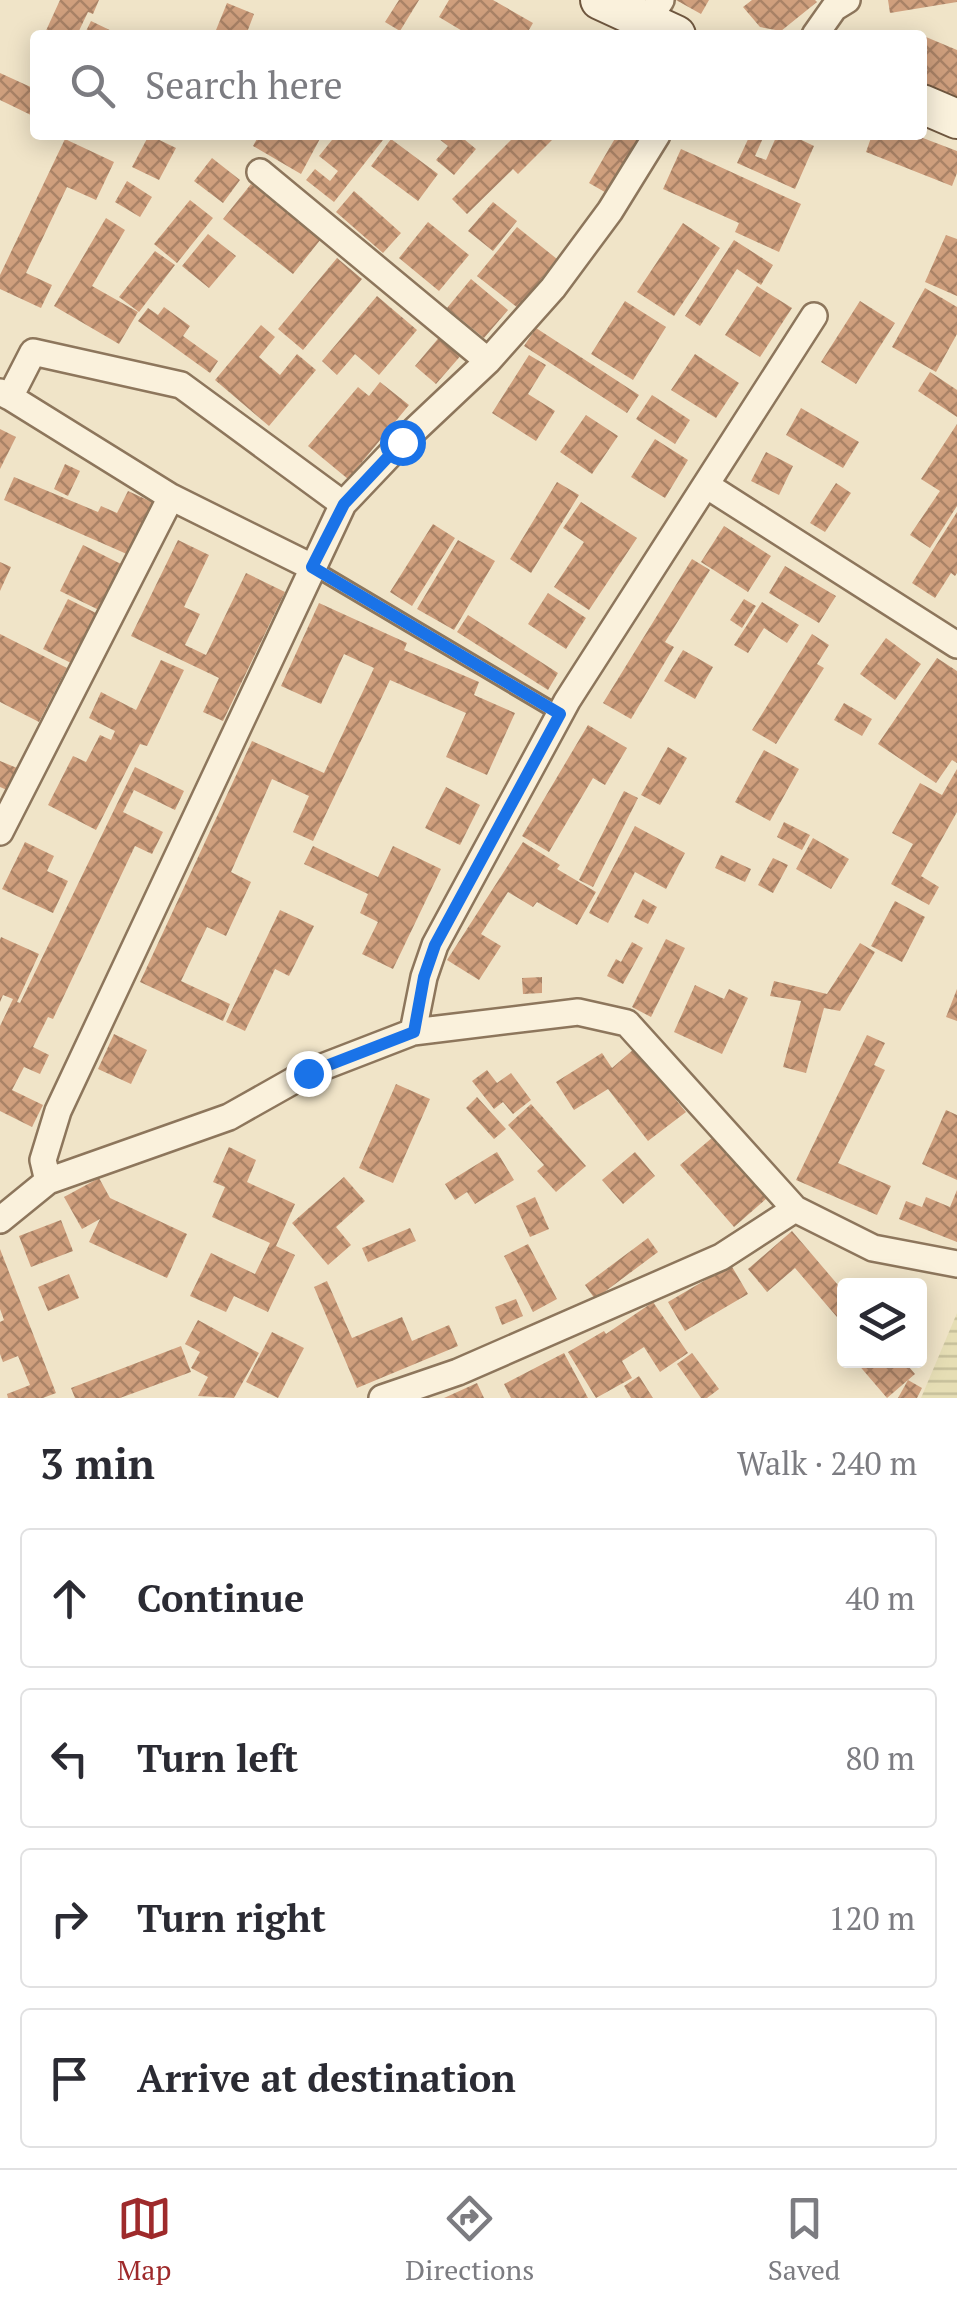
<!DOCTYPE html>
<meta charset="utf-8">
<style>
body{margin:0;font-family:"PT Serif",serif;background:#f2f2f3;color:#2b2b33}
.controls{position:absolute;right:30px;bottom:30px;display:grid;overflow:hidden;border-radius:10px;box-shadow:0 5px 25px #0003}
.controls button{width:90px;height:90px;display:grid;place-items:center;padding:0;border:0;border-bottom:2px solid #e1e1e2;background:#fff;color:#2b2b33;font:50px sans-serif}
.stop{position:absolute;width:30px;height:30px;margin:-22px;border:8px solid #1a73e8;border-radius:50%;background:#fff}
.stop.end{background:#1a73e8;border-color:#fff;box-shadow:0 2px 10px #0008}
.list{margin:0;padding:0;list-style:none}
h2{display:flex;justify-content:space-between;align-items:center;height:130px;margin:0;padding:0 40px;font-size:42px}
h2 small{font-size:32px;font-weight:400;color:#7c7c81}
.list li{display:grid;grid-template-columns:65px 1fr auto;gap:30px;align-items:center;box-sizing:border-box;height:140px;margin:0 20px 20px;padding:0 20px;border:2px solid #e1e1e2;border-radius:10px}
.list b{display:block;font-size:38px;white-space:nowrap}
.list em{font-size:32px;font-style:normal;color:#7c7c81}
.icon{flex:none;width:55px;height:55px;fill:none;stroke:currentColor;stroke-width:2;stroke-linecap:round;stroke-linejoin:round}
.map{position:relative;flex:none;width:957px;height:1398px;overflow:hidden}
.search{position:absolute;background:#fff;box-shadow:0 5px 25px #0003;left:30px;right:30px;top:30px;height:110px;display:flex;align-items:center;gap:25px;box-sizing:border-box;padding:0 35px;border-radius:10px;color:#7c7c81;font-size:38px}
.sheet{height:770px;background:#fff}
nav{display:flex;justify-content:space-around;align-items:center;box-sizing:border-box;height:140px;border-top:2px solid #e1e1e2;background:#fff;font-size:28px;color:#7c7c81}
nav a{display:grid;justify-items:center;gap:5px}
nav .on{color:#9e2a2b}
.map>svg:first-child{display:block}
</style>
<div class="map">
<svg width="957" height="1398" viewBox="0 0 957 1398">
<defs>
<pattern id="farmland-rules" width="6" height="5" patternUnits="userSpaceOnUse" patternTransform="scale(2.5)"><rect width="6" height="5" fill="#e6deb5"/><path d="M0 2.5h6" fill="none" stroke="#c6bf9b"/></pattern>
<pattern id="building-cross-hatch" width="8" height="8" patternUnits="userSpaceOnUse" patternTransform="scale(2.5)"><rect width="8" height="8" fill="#cf9f7d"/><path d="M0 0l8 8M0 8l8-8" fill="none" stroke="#a98266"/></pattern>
</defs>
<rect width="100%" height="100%" fill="#f0e4c8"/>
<!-- farmland -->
<path fill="url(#farmland-rules)" d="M957,1313V1398H921Z"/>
<!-- building -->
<path fill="url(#building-cross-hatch)" d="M60,0H99L93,14L88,12L77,35H44Z
M399,0H419L400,31L385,22Z
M449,0H493L533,23L526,35H469L439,17Z
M676,0H709L701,14Z
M752,0H815L817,2L781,31L760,27L743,7Z
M888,0H957V2L890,13Z
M227,3L254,14L246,35H214Z
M91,21L120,35H84Z
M926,37L957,50V98L922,84V48Z
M0,73L35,89V117L0,100Z
M149,135L176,148L159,180L132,167Z
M259,135H322L301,174L253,146Z
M336,135H378L383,140L334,202L306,180L315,169L330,181L338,171L319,156Z
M434,135H459L476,149L454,175L436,160L448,146Z
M516,135H557L518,174L513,169L467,214L452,199Z
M617,135L644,137L610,195L589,183Z
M750,135L763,138L755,156L766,160L777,135H791L814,146L795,189L737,163Z
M872,135H915L957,151V173L952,186L866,152Z
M65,139L114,162L96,200L67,187L26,273L52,285L41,308L0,289V275Z
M391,139L438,174L418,201L371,166Z
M681,149L801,204L779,252L735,232L739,223L663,189Z
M212,158L240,180L223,203L194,181Z
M127,181L152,197L140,217L115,202Z
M251,184L321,239L293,274L223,219Z
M354,191L401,233L383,253L336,212Z
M190,200L213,218L177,263L154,244Z
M493,202L517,221L493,251L468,231Z
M106,218L125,230L92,286L138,312L119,344L54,306Z
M428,222L469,255L439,291L399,258Z
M683,223L720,248L674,316L637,292Z
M517,227L557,259L518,308L477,276Z
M208,234L236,256L209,288L182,266Z
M946,235L957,239V296L925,282Z
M734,240L773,265L761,285L737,269L700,326L685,316Z
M155,251L175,265L139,312L119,297Z
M337,258L362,279L303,350L278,329Z
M471,279L508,310L484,338L447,308Z
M757,286L792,308L760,357L725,335Z
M925,288L957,307V334L936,372L892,347Z
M377,296L417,330L379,375L355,354L337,375L322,361Z
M625,301L666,327L633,380L591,354Z
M860,301L895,323L856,384L821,362Z
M164,307L190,326L183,336L218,361L210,373L138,321L148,308L158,315Z
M261,325L275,337L259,357L280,375L297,354L316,370L269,426L215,380Z
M536,328L639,395L627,413L524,346Z
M442,334L463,353L436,384L415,366Z
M695,354L739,383L716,418L671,390Z
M529,355L546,365L528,394L555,411L536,441L492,413Z
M930,372L957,390V417L918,391Z
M380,382L409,405L348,479L308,446L358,387L369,396Z
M652,395L690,420L675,444L636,419Z
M801,408L859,442L843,468L786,435Z
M586,415L618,436L592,474L560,452Z
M957,424V506L930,548L910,535L940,491L921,479Z
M0,429L16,437L0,469Z
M655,439L688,460L665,498L631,477Z
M766,452L793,466L779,495L751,481Z
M65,464L80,471L68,496L54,489Z
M14,477L98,512L101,506L117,513L128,491L154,503L129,555L4,500Z
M557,482L579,495L531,573L510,559Z
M836,483L851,493L825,532L810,523Z
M581,502L637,538L589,610L554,587L584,542L563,528Z
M957,512V573L955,576L951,573L935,598L912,583Z
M433,524L455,538L412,606L390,592Z
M724,526L771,556L748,592L701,562Z
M178,540L209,555L184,607L200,614L185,645L206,655L246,573L285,592L223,721L203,712L219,678L131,636Z
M458,540L495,561L454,630L417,609Z
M83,545L123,565L101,611L60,591Z
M692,559L710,570L665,642L674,647L631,719L603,703Z
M0,562L11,567L0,591Z
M785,566L836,596L819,623L769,593Z
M548,593L586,618L566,649L528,624Z
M68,599L98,614L73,664L43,649Z
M744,599L756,606L742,628L730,620Z
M762,602L799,625L787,643L764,628L748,653L734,645Z
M319,603L407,643L404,650L479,682L474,695L515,713L487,775L446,757L466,713L390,680L313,841L293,832L309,796L272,779L231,872L251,882L226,936L207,927L181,981L230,1004L223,1021L140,982L252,741L324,773L374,668L344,654L321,704L281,686Z
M468,615L558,673L548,690L457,632Z
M0,634L67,668L39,722L0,702Z
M812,634L829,645L817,664L824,668L776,744L752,730Z
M886,638L921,664L895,700L860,674Z
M683,650L713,667L695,699L664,681Z
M937,658L957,671V763L952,760L936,783L878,744Z
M161,660L184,670L147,746L140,744L96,830L48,805L73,756L86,762L100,735L111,740L115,731L89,718L101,692L136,710Z
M844,703L872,719L862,736L834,720Z
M588,725L627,748L605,785L593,778L549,852L522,836Z
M668,747L687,758L660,805L641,795Z
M764,750L799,769L770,821L735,802Z
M0,761L17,768L7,790L0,787Z
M135,767L184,791L175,810L134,790L123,812L163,832L152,854L135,846L53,1019L48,1017L33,1047L49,1055L40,1074L24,1067L12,1090L43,1105L32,1127L0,1111V1026L13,999L3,995L0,1002V940L1,937L39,954L17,1002L20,1003Z
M957,769V812L921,876L939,887L929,905L891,884L913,844L892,833L920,783L942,795Z
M446,787L480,805L460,845L425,828Z
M624,791L638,798L593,887L579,880Z
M784,822L810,835L802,850L777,837Z
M635,826L685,853L666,889L635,872L608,923L589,913Z
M813,838L849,859L831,889L796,869Z
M25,842L54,856L47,871L68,881L53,913L2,889Z
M523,842L560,865L557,869L596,892L577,925L537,902L533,907L508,892L481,934L501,946L479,980L447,960Z
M313,846L378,877L393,846L441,869L393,969L362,954L378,922L360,913L368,894L304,864Z
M721,855L751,869L745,882L715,868Z
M773,858L788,865L773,893L758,885Z
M643,899L657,907L648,924L634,917Z
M895,901L925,917L902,962L871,946Z
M280,910L314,926L289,976L275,969L245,1031L226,1022Z
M666,939L685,948L651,1017L632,1007Z
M632,942L643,948L623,984L607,976L616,959L621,962Z
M860,943L875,952L840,1011L824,1008L806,1073L783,1067L801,1001L770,996L774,981L827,994Z
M542,977V993L523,994L522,978Z
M695,985L724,999L729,989L748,998L722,1054L674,1032Z
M957,989V1021L946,1017Z
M114,1034L147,1050L131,1084L98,1069Z
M867,1035L885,1043L874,1065L885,1070L838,1163L891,1186L877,1215L796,1180Z
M634,1049L686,1112L648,1141L608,1089L574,1110L556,1082L602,1053L612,1068Z
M487,1070L497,1083L511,1073L531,1100L513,1114L503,1102L494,1109L472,1081Z
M396,1084L430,1099L393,1183L359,1168Z
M477,1097L506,1129L494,1139L466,1108Z
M531,1104L586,1166L556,1192L537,1171L544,1165L508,1125Z
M946,1110L957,1115V1180L922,1164Z
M713,1137L767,1198L734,1227L680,1165Z
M229,1147L256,1160L247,1182L295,1204L276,1246L295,1255L268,1312L234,1296L226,1312L190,1296L211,1253L255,1274L270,1243L212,1217L225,1187L213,1182Z
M497,1152L514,1180L475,1204L467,1192L455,1200L445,1184Z
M635,1152L655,1176L623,1204L602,1180Z
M344,1177L365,1201L336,1227L351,1245L328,1265L292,1223Z
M99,1178L110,1198L187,1234L167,1278L89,1242L100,1219L82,1229L64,1197Z
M957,1190V1242L899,1219L906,1201L922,1207L926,1197L950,1207Z
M535,1197L549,1229L530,1237L516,1206Z
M61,1220L73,1251L31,1267L19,1236Z
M410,1228L416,1241L368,1262L362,1248Z
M792,1231L844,1292V1311L837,1317L795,1268L767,1292L748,1269Z
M648,1238L658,1252L595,1299L585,1285Z
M528,1244L557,1299L533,1312L504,1256Z
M0,1249L56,1393L43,1398H8L7,1394L30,1385L18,1356L3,1362L0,1354V1322L4,1320L0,1309Z
M731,1265L748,1294L685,1331L668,1302Z
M69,1274L79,1298L48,1311L38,1287Z
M327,1281L352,1338L402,1317L412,1341L449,1325L458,1346L357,1388L314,1287Z
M516,1299L523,1316L502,1325L495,1307Z
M653,1302L688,1353L660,1372L644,1347L622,1361L632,1378L596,1398L568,1352L604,1331L606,1334Z
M198,1320L259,1353L234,1398L198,1396L208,1377L191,1368L200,1352L185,1344Z
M272,1332L304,1348L278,1398L246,1382Z
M181,1346L191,1372L120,1398H75L71,1388Z
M564,1353L588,1398H511L504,1384Z
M692,1353L719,1389L707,1398H701L677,1364Z
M860,1360H903L915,1374L887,1398L857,1363Z
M639,1376L653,1398H631L624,1386Z
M908,1380L922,1388L917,1398H898Z
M477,1383L484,1398H444Z"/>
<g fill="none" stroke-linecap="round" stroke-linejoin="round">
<defs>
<path id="lane" d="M312,567L560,714"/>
<path id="street" d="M647,22L661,0
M815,35L834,8L847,0
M260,172L488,361
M0,392L10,397L33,352L181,385L343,504
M706,485L957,645
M171,497L312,567
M0,832L171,497L10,397
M413,1032L424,977L435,945L567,701L814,316
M48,1181L43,1160L58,1111L343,504L402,442L488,361L553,288L610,211L657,135
M0,1220L48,1181L229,1117L307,1073L413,1032L578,1012L627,1023L795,1209
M382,1398L458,1372L721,1257L795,1209L873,1248L957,1264"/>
<path id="secondary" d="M600,0L676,35
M922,104L957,119"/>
</defs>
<!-- lane casing -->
<use href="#lane" stroke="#8d765c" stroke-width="18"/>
<!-- street casing -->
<use href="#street" stroke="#8d765c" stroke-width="30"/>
<!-- secondary casing -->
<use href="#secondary" stroke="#6f573f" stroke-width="42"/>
<!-- lane -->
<use href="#lane" stroke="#faf1dc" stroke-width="12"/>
<!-- street -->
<use href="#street" stroke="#faf1dc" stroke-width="25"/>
<!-- secondary -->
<use href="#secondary" stroke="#faf1dc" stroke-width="38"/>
</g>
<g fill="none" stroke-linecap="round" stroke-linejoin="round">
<!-- route -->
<path stroke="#1a73e8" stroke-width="12" d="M308,1073L414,1032L424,977L435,945L560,714L312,567L344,504L402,442"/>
</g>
</svg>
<div class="controls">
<button><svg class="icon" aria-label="layers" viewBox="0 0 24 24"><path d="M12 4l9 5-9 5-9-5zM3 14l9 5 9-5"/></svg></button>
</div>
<div class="stop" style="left:402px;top:442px"></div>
<div class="stop end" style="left:308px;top:1073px"></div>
<div class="search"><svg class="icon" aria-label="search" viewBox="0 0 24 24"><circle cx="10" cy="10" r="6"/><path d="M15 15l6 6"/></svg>Search here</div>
</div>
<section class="sheet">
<h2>3 min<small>Walk · 240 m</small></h2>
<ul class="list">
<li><svg class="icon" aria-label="ahead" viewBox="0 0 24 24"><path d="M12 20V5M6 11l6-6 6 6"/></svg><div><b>Continue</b></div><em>40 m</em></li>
<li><svg class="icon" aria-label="left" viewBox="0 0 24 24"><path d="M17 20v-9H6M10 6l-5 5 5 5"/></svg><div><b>Turn left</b></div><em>80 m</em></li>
<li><svg class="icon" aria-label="right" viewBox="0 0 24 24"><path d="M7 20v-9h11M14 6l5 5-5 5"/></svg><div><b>Turn right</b></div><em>120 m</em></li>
<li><svg class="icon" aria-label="arrive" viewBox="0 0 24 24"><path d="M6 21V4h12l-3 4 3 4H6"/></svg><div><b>Arrive at destination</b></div></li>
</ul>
</section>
<nav>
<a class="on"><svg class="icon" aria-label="map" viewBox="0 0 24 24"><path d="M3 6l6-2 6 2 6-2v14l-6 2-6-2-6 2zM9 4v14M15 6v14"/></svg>Map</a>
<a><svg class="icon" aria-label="directions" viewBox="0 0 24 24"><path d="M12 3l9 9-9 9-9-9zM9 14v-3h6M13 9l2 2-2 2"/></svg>Directions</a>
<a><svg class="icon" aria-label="saved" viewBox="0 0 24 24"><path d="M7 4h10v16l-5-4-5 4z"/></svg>Saved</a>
</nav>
